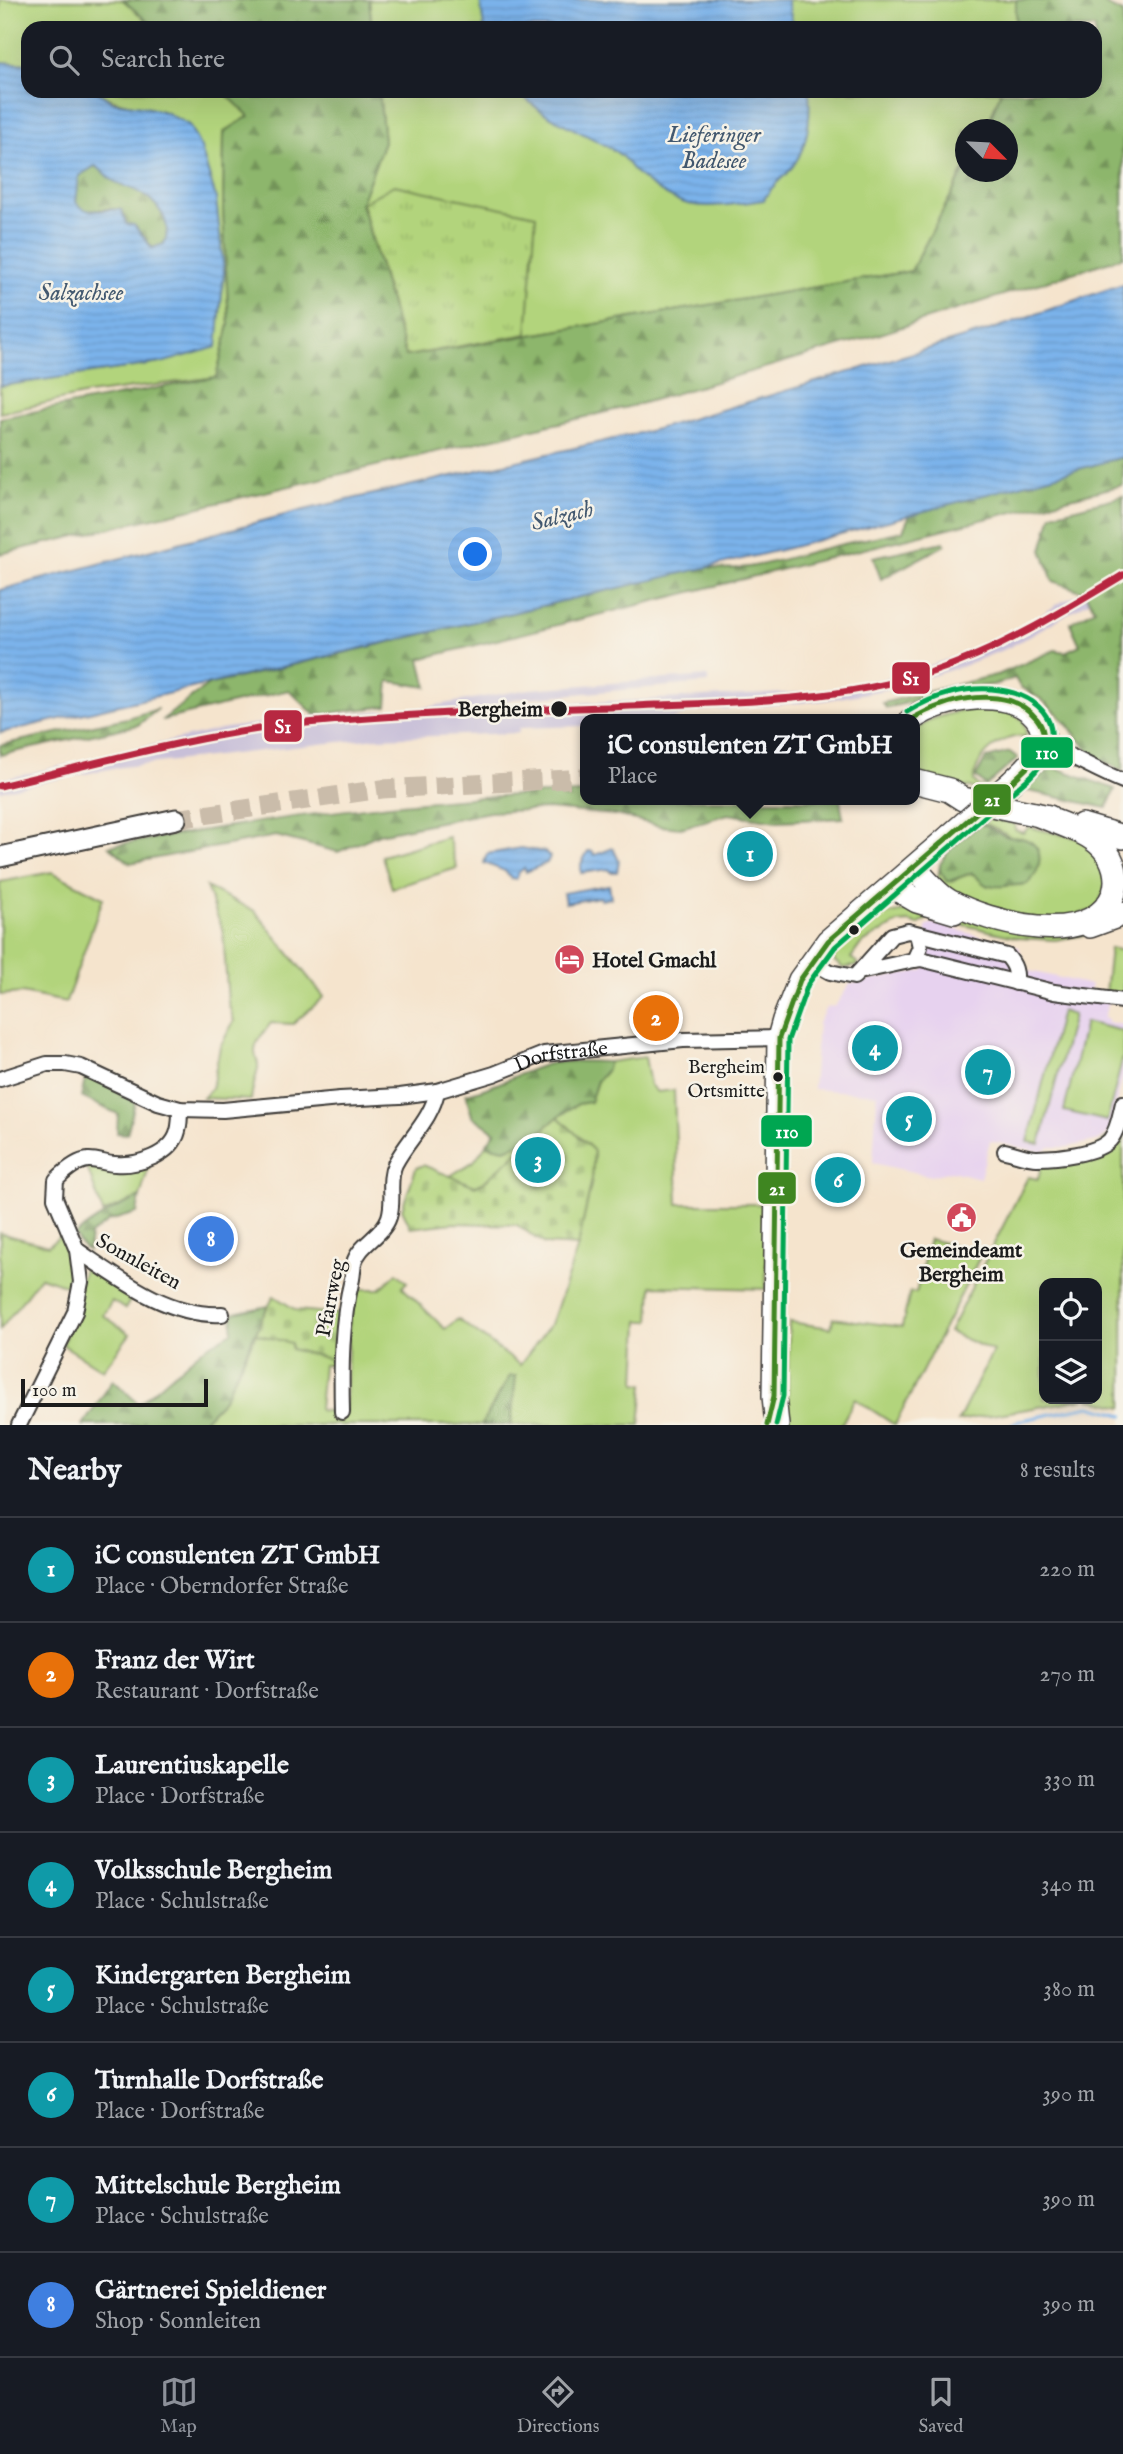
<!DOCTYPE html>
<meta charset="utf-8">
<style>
body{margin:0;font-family:"IM FELL English",serif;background:#242831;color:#f1f3f6}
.controls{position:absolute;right:21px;bottom:21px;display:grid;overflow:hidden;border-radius:14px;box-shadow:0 7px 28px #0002}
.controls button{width:63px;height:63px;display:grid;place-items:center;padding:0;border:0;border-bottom:2px solid #363941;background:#171b24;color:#f1f3f6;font:35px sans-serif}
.compass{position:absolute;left:955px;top:119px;width:63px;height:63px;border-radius:50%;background:#171b24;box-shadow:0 7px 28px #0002;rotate:114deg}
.scale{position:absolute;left:21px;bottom:18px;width:187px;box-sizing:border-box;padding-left:7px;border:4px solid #1c1c1c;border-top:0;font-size:19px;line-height:24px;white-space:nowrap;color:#1c1c1c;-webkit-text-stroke:5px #f7f3e8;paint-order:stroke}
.you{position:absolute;left:476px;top:555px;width:24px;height:24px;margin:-18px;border:5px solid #fff;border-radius:50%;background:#1a73e8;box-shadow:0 0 0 10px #1a73e833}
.badge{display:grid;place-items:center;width:46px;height:46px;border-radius:50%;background:#8c9099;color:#fff;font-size:23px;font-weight:700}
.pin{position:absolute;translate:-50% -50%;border:4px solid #fff;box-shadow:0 2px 7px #0006}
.popup{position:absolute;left:580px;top:714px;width:340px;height:91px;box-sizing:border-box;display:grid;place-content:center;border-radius:14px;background:#171b24;filter:drop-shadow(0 2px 5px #0005);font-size:23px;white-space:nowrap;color:#9ea1a6}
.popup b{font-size:26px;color:#f1f3f6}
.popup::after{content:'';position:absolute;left:50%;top:100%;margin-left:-14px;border:14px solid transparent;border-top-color:#171b24}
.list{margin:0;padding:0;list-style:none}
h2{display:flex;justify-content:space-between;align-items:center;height:91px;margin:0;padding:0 28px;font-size:30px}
h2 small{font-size:23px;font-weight:400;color:#9ea1a6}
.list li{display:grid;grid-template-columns:46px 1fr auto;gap:21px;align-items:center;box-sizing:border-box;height:105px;padding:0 28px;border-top:2px solid #363941}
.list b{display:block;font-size:26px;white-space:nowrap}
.list p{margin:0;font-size:23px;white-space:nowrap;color:#9ea1a6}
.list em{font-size:23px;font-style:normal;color:#9ea1a6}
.icon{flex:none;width:38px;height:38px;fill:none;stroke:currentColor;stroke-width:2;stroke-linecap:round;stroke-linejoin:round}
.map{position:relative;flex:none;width:1123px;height:1425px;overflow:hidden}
.search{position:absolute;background:#171b24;box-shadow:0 7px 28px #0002;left:21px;right:21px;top:21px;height:77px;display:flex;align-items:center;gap:18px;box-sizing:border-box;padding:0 24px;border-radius:21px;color:#9ea1a6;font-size:26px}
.sheet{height:931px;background:#171b24}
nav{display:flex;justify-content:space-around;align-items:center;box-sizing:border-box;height:98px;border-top:2px solid #363941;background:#171b24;font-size:19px;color:#9ea1a6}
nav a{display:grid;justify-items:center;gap:4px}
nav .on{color:#8c9099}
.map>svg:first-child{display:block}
</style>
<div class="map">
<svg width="1123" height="1425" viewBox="0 0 1123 1425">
<defs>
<pattern id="forest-firs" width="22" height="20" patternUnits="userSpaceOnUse" patternTransform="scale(1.75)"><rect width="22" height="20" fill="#8db66c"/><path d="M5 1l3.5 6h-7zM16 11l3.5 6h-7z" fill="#729358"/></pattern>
<pattern id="cemetery-stones" width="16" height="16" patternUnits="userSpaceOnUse" patternTransform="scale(1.75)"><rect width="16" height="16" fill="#b2d47c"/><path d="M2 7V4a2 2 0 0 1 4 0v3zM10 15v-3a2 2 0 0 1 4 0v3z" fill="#98b56b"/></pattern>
<pattern id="park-tufts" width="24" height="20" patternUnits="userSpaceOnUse" patternTransform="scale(1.75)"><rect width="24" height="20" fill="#b2d47c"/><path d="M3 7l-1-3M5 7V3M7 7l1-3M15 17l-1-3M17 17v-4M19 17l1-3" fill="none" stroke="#98b56b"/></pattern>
<pattern id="water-rules" width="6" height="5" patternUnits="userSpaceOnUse" patternTransform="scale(1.75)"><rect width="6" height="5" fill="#7bb3eb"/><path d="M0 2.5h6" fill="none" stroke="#6a99c9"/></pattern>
</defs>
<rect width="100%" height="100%" fill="#f7f3e8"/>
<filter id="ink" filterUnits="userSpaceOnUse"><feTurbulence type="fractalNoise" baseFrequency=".0143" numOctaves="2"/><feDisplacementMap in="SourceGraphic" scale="14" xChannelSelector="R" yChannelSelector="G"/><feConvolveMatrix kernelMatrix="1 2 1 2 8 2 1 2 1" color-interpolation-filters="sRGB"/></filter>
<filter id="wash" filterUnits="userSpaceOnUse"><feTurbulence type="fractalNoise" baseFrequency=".00686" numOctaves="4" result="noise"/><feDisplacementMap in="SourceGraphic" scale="28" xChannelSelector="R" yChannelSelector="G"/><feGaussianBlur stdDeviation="1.57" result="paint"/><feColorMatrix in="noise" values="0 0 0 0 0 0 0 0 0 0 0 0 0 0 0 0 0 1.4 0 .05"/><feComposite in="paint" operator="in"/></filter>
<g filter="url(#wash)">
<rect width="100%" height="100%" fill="#f5e4cd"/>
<!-- built -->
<path fill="#e7d2ef" d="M933,923L1019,947L1025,970L1091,985L1090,991L1110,994L1104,1018L1108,1019V1022L1123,1025V1076L1109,1133L1100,1140L1068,1147H1050L1042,1152L990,1141L980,1178L951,1171L931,1176L873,1163L877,1094L813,1089L818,1023L826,1008L835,1006L850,984L924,970L926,927Z"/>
<!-- industrial -->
<path fill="#c8bfd8" d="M1123,582L1010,647L963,666L894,688L822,701L688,712L674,719H586L585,726L519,728V733L378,738L320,744L114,768L0,791V780L227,728L290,719L388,710L404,711L529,689L708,676V683L537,697L513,699L489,707L809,692L857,686L909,672L967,653L1031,621L1063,601L1085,592Z"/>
<!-- grass -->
<path fill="#b2d47c" stroke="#67784c" stroke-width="2" d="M0,0H123L155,28H28V64L0,62Z
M369,0H1016V28H372Z
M96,91H223L250,116L224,132L223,210L229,325L216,377L88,394L0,413V386L161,363L165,112C139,105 119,106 96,91Z
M379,91H1001L986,129L965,130V169L911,271L406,356L361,203L384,141Z
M969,708L1005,709L1023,720C1026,733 1030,740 1022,752L1024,736C999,736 976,756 974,781L979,786L987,788L984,790L931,782L915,773L914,731L932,719Z
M988,818L1015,824V830L1023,833L1029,827L1085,840L1096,848L1110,878L1096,910L1040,923L948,893L938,877L940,864V871L952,882L967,873L1020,885L1010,837L989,825L979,824Z
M448,837L457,868L392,888L382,856Z
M52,872L103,898L66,1002L22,993L0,995V882Z
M206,887L255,911L324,997L293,1024L271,1023C265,1031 255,1041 255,1052C255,1057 259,1062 258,1068C256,1079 252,1088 251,1100L203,1098L212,1088L220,1047L234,1021L228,1002L223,931Z
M916,910L1075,934L1096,933L1055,940L1019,938L930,917L918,925L910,922L898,923L861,944L851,958L858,963L857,966L843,968L834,961V949C863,923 875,913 916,910Z
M1110,948L1123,951V995L1105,993Z
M1061,1011L1073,1015L1040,1144L1028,1142Z
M1085,1022L1123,1031V1057L1107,1121L1064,1111Z
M645,1057L650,1085L657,1092L674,1090L678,1204H767L766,1289L652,1286L650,1321H639L636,1383L644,1384L640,1425H511L515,1376L510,1377L481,1425H199L224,1399L256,1334L292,1343L291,1349L334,1360V1365H323L319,1410L345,1413L350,1305L355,1289H380L397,1273L407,1282L402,1287L445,1329L458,1319L520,1365L552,1322L578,1246L592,1179L594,1151L558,1117L578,1104L590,1101L597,1081L606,1071L609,1062Z
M1123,1125V1407L1088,1399H1097V1283H1044V1399H1085L958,1421L993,1351L949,1332L1028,1177L1038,1179L1042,1164L1081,1160Z
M535,1137L484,1182L475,1186L450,1176L474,1161L486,1145L505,1149Z
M150,1163L140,1197L103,1213L87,1167Z
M65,1232L73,1250L77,1289L40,1277L0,1330V1233L48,1246Z
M929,1239L980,1252V1257L895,1425L855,1399L841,1425H787L789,1322L831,1328L833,1318L902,1327L910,1292L916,1293Z
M89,1263L134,1294L125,1309L112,1301L103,1315L130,1334L103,1370L63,1345L85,1264Z"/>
<!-- forest -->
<path fill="url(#forest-firs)" stroke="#546944" stroke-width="2" d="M123,0H369L372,28H155Z
M1016,0H1102L1107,6L1123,13V257L877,335L636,405L0,554V418L216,377L229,325L223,210L224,132L249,116L223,91H379L384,141L361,203L406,356L911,271L965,169V172H1007V130L986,129L1001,91H1095V28H1016Z
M95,166C105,171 105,175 112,180C119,185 129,187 137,191C156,200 174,221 164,244L153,248L134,225L126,224L122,210C116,209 109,208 103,209C91,211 84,213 76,202L79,175Z
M1123,457V485L420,659L427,687L389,681L387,706L315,715L289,690L162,720L208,685L706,567C743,574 781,559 818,550C846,543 874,537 903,531L910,514Z
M1123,496V771L1094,757L1058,714L1041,699L1020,687L1015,678L993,685L973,687L886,708L883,703L1000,674L1055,650L1065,652L1080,645L1070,623L1095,609L1084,592L1053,581L1042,550L1052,514Z
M944,542L945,545L881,579L873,557Z
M158,709L138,725L0,755V745L127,718Z
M1010,752L1018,758L986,786L976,777L986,758Z
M1053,767L1115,789L1107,808L1024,790Z
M585,793L586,800H840L843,818L777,821L728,814L681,828L660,826L616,815L548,809L489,812L379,834L338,852L276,836L130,863L109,846C267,819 425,795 585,793Z
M979,824C991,825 997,835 1009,837C1015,838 1019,837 1025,839C1047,848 1041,872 1027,884C1019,885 993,888 986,885C981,882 977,877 972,873L947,882L940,871V864L951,848Z
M609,1062L606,1071L597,1081L590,1102L578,1104L558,1117L535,1137L505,1149L486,1145L495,1132L472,1116L466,1094C495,1088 520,1072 548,1064C567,1059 590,1062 609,1062Z
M86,1075L120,1091L135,1103L127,1134L117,1133L118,1114L81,1097Z
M140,1197L137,1213L109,1221L90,1235L88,1251L79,1243L75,1235C95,1218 116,1208 140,1197Z
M268,1306L224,1399L199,1425H83L113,1380L139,1404L201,1350L232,1332L233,1313Z
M510,1376H516L511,1425H481Z"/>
<!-- cemetery -->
<path fill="url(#cemetery-stones)" stroke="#67784c" stroke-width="2" d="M558,1117L594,1151L592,1179L578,1246L545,1244L517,1225L453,1223L411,1228L402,1209L416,1168L423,1165L475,1186L484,1182Z
M274,1296L296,1310L338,1314L334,1360L291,1349V1343L256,1334L262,1318Z"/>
<!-- park -->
<path fill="url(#park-tufts)" stroke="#67784c" stroke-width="2" d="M394,185L536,215L527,334L406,356L362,203Z"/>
<!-- water -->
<path fill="url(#water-rules)" stroke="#4c6884" stroke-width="2" fill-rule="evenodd" d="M480,0H787L794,28H484Z
M0,62L28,64V91H96L113,102L142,106L165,112L189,125L201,148L216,198L224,272L217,347L161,363L0,386ZM95,166C105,171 104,175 112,180C119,185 129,187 137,191C156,200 174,222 164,244L152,248L134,225L126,224L122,210C105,207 88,218 76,202L79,176Z
M518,91H809C811,117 809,144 793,166C783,180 772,183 764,200C740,203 712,209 688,204C669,199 647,184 633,170C628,165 625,158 619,154C586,131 546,122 518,91Z
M1123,284V457L789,548L0,733V590L304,510L657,429L984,332Z
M521,848L545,852L550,857L547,863L526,872L524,868L517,874L518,876L516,879L511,878L505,871L484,863L487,854Z
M613,848L619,861L617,872H610L609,869L581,873V864L588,851H592L595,855Z
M609,885L611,898L601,900L600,897L565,903L563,893Z"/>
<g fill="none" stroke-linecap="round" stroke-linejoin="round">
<!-- stream -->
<path stroke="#7bb3eb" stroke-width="3.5" d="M1010,1425L1018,1421L1090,1406L1123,1415"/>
</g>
</g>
<g filter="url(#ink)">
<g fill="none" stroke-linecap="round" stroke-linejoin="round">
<!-- secondary-tunnel -->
<path stroke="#cabcaa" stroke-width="19" stroke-dasharray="19 10" stroke-linecap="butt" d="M176,819L382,789L586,778"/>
<defs>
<g id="street">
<path d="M1043,745C1071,754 1095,770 1123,781"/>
<path d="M914,960L921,959L1054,992L1123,1001"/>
<path d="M812,962L830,972L854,977L859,972L914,960L920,947L917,934"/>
<path d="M859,972L892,935L908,931L1007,956C1015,965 1017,972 1016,983"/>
<path id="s1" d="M0,1079L47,1064H65L81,1067L158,1103L180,1109L223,1110L340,1099L400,1096L437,1091L494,1074L544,1054L683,1040L779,1038"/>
<path d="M1005,1151C1015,1153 1026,1158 1037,1158C1056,1158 1097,1154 1110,1140C1118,1130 1120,1115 1123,1103"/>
<path d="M77,1250C120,1279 168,1317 222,1314"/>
<path d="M342,1412C341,1367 341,1323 352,1279C353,1274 353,1268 354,1263C359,1244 383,1236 389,1217C395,1200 387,1181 395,1164C408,1139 432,1119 437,1091"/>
<path d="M19,1425L75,1312L81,1282L77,1250L55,1198L56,1180C64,1172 76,1161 88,1160C96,1159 106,1164 115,1164C137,1166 172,1155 178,1131C180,1124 180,1116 180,1109"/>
</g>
<path id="secondary" d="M0,857L176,819"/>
<path id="primary" d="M912,719C941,696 1019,684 1040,723C1044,732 1045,741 1041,749C1034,763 1022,772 1012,782
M914,781L949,790L963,799L1049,817
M1082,825L1123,837
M914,868C926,879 935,893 949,901C989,923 1092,951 1114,893C1119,878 1114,859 1103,848C1088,831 1057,823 1036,814
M893,887L917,901L954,912
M1090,926L1123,914
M777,1425L774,1396L779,1038L784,1020L800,980L828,941L950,836"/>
</defs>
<!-- street casing -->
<use href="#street" stroke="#3d3a37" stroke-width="18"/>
<!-- secondary casing -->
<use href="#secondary" stroke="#3d3a37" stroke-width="23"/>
<!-- primary casing -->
<use href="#primary" stroke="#3d3a37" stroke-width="26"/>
<!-- street -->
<use href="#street" stroke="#fff" stroke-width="14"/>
<!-- secondary -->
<use href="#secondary" stroke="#fff" stroke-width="19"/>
<!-- primary -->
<use href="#primary" stroke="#fff" stroke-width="23"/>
<defs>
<path id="primary-bridge" d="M950,836L1012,782"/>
</defs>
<!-- primary-bridge casing -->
<use href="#primary-bridge" stroke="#3d3a37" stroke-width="26" stroke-linecap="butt"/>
<!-- primary-bridge -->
<use href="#primary-bridge" stroke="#fff" stroke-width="23"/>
<defs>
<path id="bus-1" d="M767,1425L774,1396L779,1038L800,980L828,941L1012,782C1022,772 1034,763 1041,750C1046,740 1044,728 1037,719C1007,683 946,698 912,719"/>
<path id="bus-2" d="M776,1425L783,1396L788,1040L808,984L835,947L1030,777C1069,739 1052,698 1000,690C968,685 934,695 907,712"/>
</defs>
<!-- bus-1 casing -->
<use href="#bus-1" stroke="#f7f3e8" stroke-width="10"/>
<!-- bus-2 casing -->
<use href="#bus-2" stroke="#f7f3e8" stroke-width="10"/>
<!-- bus-1 -->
<use href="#bus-1" stroke="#3f8621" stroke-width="5"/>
<!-- bus-2 -->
<use href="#bus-2" stroke="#00a651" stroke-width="5"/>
<defs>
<path id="rail-1" d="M0,786C102,762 203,733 307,723C423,712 539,710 656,705C748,702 842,700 932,672C1000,650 1062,612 1123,575"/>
</defs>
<!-- rail-1 casing -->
<use href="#rail-1" stroke="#f7f3e8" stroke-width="12"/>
<!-- rail-1 -->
<use href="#rail-1" stroke="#b72841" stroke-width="7"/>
</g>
</g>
<!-- icons -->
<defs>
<symbol id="hotel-disc" viewBox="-11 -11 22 22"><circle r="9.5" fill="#d1495b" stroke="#f7f3e8"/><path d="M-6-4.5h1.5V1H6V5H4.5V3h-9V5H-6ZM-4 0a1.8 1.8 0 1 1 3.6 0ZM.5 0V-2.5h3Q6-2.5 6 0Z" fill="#fff"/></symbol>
<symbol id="civic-disc" viewBox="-11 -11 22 22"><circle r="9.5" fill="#d1495b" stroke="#f7f3e8"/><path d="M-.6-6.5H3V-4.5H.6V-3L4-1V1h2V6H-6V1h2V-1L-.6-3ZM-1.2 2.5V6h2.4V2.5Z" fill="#fff"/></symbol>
</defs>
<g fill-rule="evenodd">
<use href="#hotel-disc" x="552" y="942" width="35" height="35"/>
<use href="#civic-disc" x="944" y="1200" width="35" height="35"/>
</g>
<!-- markers -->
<g fill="#1c1c1c" stroke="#f7f3e8" stroke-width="2.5">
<circle cx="559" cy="709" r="9"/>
<circle cx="854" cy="930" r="6"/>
<circle cx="778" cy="1077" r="6"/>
</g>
<g text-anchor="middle" stroke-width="5" stroke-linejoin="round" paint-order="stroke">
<!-- bus labels -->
<g font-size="19" fill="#1c1c1c" stroke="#f7f3e8" text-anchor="end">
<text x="765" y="1073">Bergheim<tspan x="765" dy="24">Ortsmitte</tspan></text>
</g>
<!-- stop labels -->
<g font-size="21" font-weight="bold" fill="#1c1c1c" stroke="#f7f3e8" text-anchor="end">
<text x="543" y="716">Bergheim</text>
</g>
<!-- poi labels -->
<g font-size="21" font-weight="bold" fill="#1c1c1c" stroke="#f7f3e8" text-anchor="start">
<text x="592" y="967">Hotel Gmachl</text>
<text x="961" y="1257" text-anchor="middle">Gemeindeamt<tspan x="961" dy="24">Bergheim</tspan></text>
</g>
<!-- street labels -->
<g font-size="21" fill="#1c1c1c" stroke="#f7f3e8">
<text dy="7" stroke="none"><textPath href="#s1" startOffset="579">Dorfstraße</textPath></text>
<text transform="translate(139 1261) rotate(29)" y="7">Sonnleiten</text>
<text transform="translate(330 1298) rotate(-79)" y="7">Pfarrweg</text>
</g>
<!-- water labels -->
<g font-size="23" font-style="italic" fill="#42586f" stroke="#f7f3e8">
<text x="714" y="142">Lieferinger<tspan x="714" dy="26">Badesee</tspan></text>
<text x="81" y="300">Salzachsee</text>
<text transform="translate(562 515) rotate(-14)" y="8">Salzach</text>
</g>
</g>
<g stroke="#f7f3e8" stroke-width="2.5">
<rect x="891" y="661" width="40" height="34" rx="7" fill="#b72841"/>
<rect x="263" y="709" width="40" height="34" rx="7" fill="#b72841"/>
<rect x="1020" y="736" width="54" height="33" rx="7" fill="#00a651"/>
<rect x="972" y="783" width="40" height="33" rx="7" fill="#3f8621"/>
<rect x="760" y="1114" width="53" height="34" rx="7" fill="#00a651"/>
<rect x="757" y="1171" width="40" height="34" rx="7" fill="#3f8621"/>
</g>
<g font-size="19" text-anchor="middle" font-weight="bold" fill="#fff">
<text x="911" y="685">S1</text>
<text x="283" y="733">S1</text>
<text x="1047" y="759">110</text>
<text x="992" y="806">21</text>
<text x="787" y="1138">110</text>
<text x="777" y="1195">21</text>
</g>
</svg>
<div class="controls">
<button><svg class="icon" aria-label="locate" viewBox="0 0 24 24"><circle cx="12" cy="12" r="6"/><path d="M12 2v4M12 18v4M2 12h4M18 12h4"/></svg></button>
<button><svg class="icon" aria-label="layers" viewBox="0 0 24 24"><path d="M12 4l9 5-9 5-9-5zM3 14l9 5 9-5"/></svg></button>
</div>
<svg class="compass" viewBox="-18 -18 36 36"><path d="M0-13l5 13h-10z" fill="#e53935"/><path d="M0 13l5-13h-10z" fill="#9ea1a6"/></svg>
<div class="scale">100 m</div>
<div class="you"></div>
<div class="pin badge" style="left:750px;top:854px;background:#0f9aa8">1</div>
<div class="popup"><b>iC consulenten ZT GmbH</b>Place</div>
<div class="pin badge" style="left:656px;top:1018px;background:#e8710a">2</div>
<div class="pin badge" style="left:538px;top:1160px;background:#0f9aa8">3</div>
<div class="pin badge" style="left:875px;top:1048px;background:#0f9aa8">4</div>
<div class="pin badge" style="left:909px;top:1119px;background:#0f9aa8">5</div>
<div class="pin badge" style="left:838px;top:1180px;background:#0f9aa8">6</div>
<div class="pin badge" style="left:988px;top:1072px;background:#0f9aa8">7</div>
<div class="pin badge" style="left:211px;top:1239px;background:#3f7fe0">8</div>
<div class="search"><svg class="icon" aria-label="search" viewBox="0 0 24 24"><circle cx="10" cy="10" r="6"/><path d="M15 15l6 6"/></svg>Search here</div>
</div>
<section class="sheet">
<h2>Nearby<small>8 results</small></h2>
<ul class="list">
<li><span class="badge" style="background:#0f9aa8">1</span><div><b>iC consulenten ZT GmbH</b><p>Place · Oberndorfer Straße</p></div><em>220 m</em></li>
<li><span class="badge" style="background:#e8710a">2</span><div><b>Franz der Wirt</b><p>Restaurant · Dorfstraße</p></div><em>270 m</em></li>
<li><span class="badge" style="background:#0f9aa8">3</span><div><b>Laurentiuskapelle</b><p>Place · Dorfstraße</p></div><em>330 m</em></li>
<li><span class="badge" style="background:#0f9aa8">4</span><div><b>Volksschule Bergheim</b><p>Place · Schulstraße</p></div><em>340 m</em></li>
<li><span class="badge" style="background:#0f9aa8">5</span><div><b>Kindergarten Bergheim</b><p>Place · Schulstraße</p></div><em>380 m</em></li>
<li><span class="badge" style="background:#0f9aa8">6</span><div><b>Turnhalle Dorfstraße</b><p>Place · Dorfstraße</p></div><em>390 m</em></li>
<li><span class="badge" style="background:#0f9aa8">7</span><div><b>Mittelschule Bergheim</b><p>Place · Schulstraße</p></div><em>390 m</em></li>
<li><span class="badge" style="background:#3f7fe0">8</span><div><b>Gärtnerei Spieldiener</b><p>Shop · Sonnleiten</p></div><em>390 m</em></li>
</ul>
</section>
<nav>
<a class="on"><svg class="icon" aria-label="map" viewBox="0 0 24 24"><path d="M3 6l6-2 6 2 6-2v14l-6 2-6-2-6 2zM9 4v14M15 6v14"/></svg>Map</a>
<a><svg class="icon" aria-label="directions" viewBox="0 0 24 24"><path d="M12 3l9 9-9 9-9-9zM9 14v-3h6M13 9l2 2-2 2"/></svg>Directions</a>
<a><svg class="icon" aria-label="saved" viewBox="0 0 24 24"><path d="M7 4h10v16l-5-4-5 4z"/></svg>Saved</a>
</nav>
